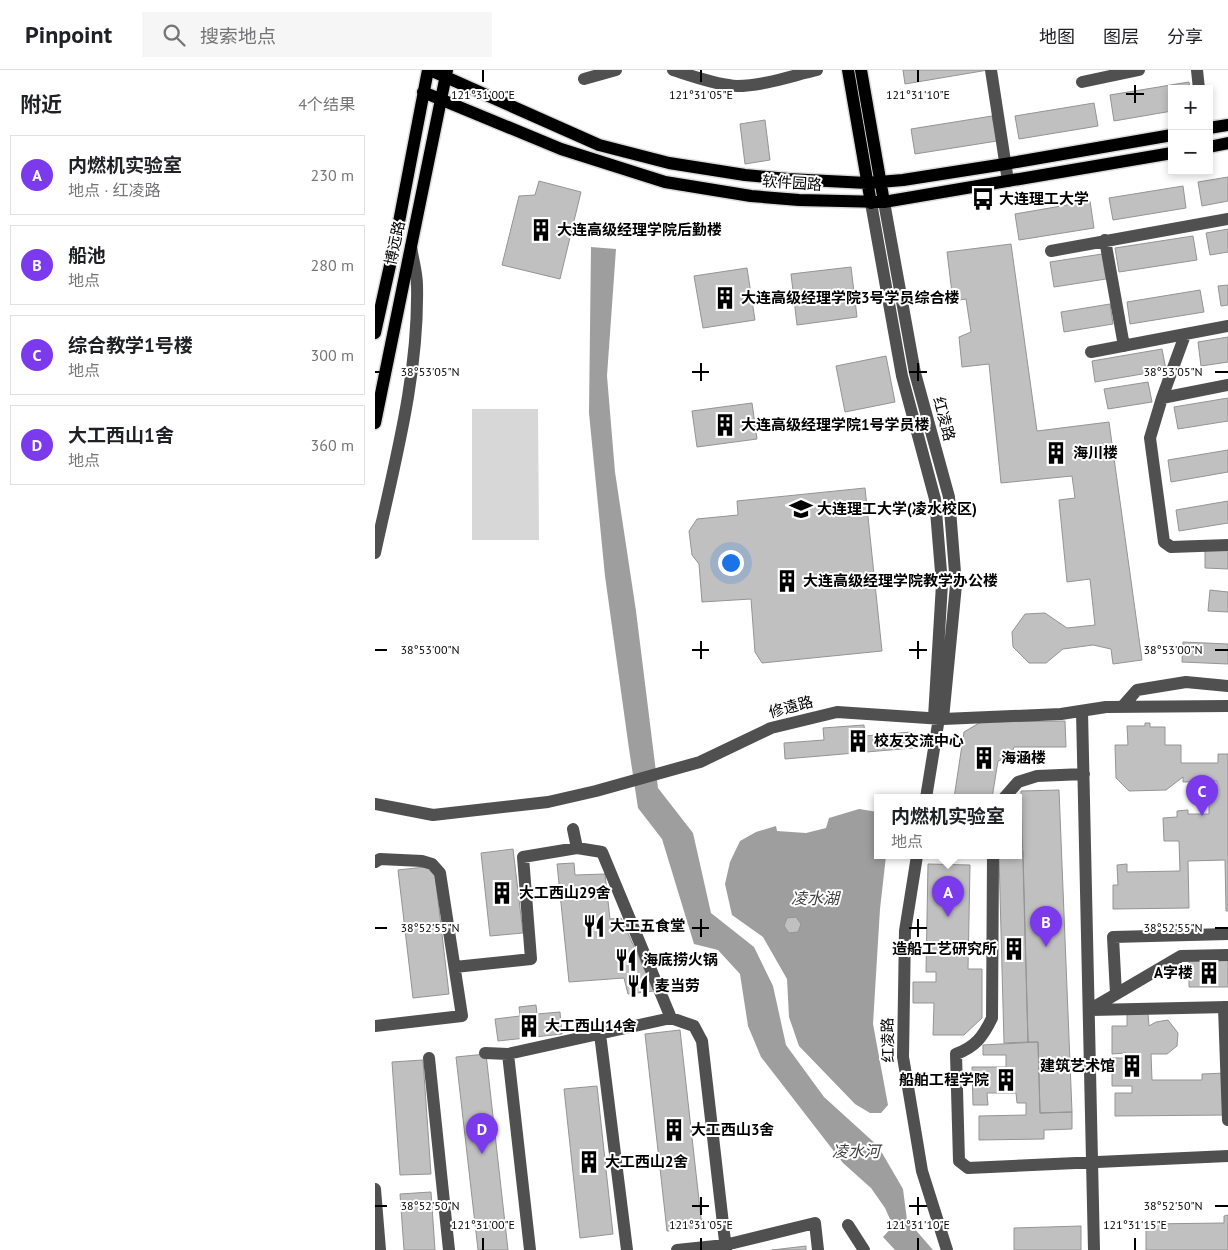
<!DOCTYPE html>
<html lang="zh">
<meta charset="utf-8">
<style>
body{margin:0;font-family:"PT Sans","Noto Sans SC",sans-serif;background:#f6f6f6;color:#202124}
.controls{position:absolute;right:15px;top:15px;display:grid;overflow:hidden;border-radius:0px;box-shadow:0 2px 8px #0003}
.controls button{width:45px;height:45px;display:grid;place-items:center;padding:0;border:0;border-bottom:1px solid #e0e0e0;background:#fff;color:#202124;font:25px sans-serif}
.you{position:absolute;left:355px;top:492px;width:18px;height:18px;margin:-12px;border:4px solid #fff;border-radius:50%;background:#1a73e8;box-shadow:0 0 0 8px #1a73e833}
.badge{display:grid;place-items:center;width:32px;height:32px;border-radius:50%;background:#7c3aed;color:#fff;font-size:16px;font-weight:700}
.pin{position:absolute;translate:-50% -41px;filter:drop-shadow(0 1px 2px #0008)}
.pin::after{content:'';position:absolute;top:26px;width:18px;height:15px;background:inherit;clip-path:polygon(0 0,100% 0,50% 100%)}
.popup{position:absolute;left:499px;top:724px;width:148px;height:65px;box-sizing:border-box;display:grid;place-content:center;border-radius:0px;background:#fff;filter:drop-shadow(0 1px 4px #0005);font-size:16px;white-space:nowrap;color:#757577}
.popup b{font-size:19px;color:#202124}
.popup::after{content:'';position:absolute;left:50%;top:100%;margin-left:-10px;border:10px solid transparent;border-top-color:#fff}
.list{margin:0;padding:0;list-style:none}
h2{display:flex;justify-content:space-between;align-items:center;height:65px;margin:0;padding:0 20px;font-size:21px}
h2 small{font-size:16px;font-weight:400;color:#757577}
.list li{display:grid;grid-template-columns:32px 1fr auto;gap:15px;align-items:center;box-sizing:border-box;height:80px;margin:0 10px 10px;padding:0 10px;border:1px solid #e0e0e0;border-radius:0px}
.list b{display:block;font-size:19px;white-space:nowrap}
.list p{margin:0;font-size:16px;white-space:nowrap;color:#757577}
.list em{font-size:16px;font-style:normal;color:#757577}
.icon{flex:none;width:28px;height:28px;fill:none;stroke:currentColor;stroke-width:2;stroke-linecap:round;stroke-linejoin:round}
.map{position:relative;flex:none;width:853px;height:1180px;overflow:hidden}
header{display:flex;align-items:center;gap:30px;box-sizing:border-box;height:70px;padding:0 25px;background:#fff;border-bottom:1px solid #e0e0e0}
header strong{font-size:24px}
nav{display:flex;gap:28px;margin-inline-start:auto;font-size:18px}
.search{width:350px;height:45px;background:#f6f6f6;display:flex;align-items:center;gap:12px;box-sizing:border-box;padding:0 18px;border-radius:0px;color:#757577;font-size:19px}
main{display:flex}
aside{flex:1;background:#fff}
.map>svg:first-child{display:block}
</style>
<header>
<strong>Pinpoint</strong>
<div class="search"><svg class="icon" aria-label="search" viewBox="0 0 24 24"><circle cx="10" cy="10" r="6"/><path d="M15 15l6 6"/></svg>搜索地点</div>
<nav><a>地图</a><a>图层</a><a>分享</a></nav>
</header>
<main>
<aside>
<h2>附近<small>4个结果</small></h2>
<ul class="list">
<li><span class="badge">A</span><div><b>内燃机实验室</b><p>地点 · 红凌路</p></div><em>230 m</em></li>
<li><span class="badge">B</span><div><b>船池</b><p>地点</p></div><em>280 m</em></li>
<li><span class="badge">C</span><div><b>综合教学1号楼</b><p>地点</p></div><em>300 m</em></li>
<li><span class="badge">D</span><div><b>大工西山1舍</b><p>地点</p></div><em>360 m</em></li>
</ul>
</aside>
<div class="map">
<svg width="853" height="1180" viewBox="0 0 853 1180">
<rect width="100%" height="100%" fill="#fff"/>
<!-- green -->
<path fill="#d7d7d7" d="M97,339H163L164,470H97Z"/>
<!-- water -->
<path fill="#9e9e9e" d="M216,177L241,179L232,306L240,402L261,541L283,718L318,763L336,843L379,877L398,916L411,975L449,1027L503,1076L528,1119L532,1150L558,1180H520L508,1167L518,1156L510,1138L496,1118L468,1093L386,987L373,956L365,904L343,880L319,874L287,769L263,738L254,679L230,506L214,343Z
M484,739L503,742V786H511L505,839L498,954L513,1035L506,1043H495L480,1034L424,976L414,947L412,909L388,867L357,845L350,814L355,792L365,771L381,762L401,756L402,761L431,763L451,758L454,748Z"/>
<!-- building -->
<path fill="#c0c0c0" stroke="#949494" d="M528,0H613L530,14Z
M814,12L815,19H797V41L739,51L735,25Z
M719,33L723,56L644,69L640,46Z
M617,46L622,71L540,84L536,59Z
M390,50L395,90L370,94L365,54Z
M853,107V131L827,136L823,112Z
M164,111L206,122L185,209L127,195L144,126L160,125Z
M808,116L811,138L738,150L734,128Z
M715,131L719,158L644,170L640,144Z
M853,159V182L835,185L831,163Z
M818,166L822,190L744,202L740,178Z
M636,174L662,361L734,352L767,590L738,594L736,579L718,575L688,579L671,593H654L638,577L637,562L650,544L670,543L692,558L720,555L715,509L692,512L684,430L700,428L697,406L626,413L614,294L587,297L584,267L596,262L591,229L578,231L572,182Z
M727,184L731,209L679,217L675,192Z
M476,197L482,247L422,255L416,204Z
M372,198L380,250L328,258L319,206Z
M853,215V235L846,236L843,216Z
M825,220L829,242L755,254L752,232Z
M735,234L738,254L689,262L686,242Z
M853,267V292L826,296L823,272Z
M787,279L791,300L720,312L717,291Z
M511,286L520,332L470,342L461,296Z
M773,312L777,332L733,339L729,319Z
M853,328V351L803,359L799,337Z
M377,333L382,369L322,377L317,341Z
M853,380V402L796,412L793,390Z
M490,418L507,581L387,593L380,582L376,529L327,532L324,494L317,485L314,461L322,449L363,445L362,431Z
M853,431V453L804,461L801,440Z
M830,480H853V499L830,498Z
M835,520L853,522V542L833,541Z
M808,572L853,574V594L807,592Z
M690,651L691,677H639L636,686L623,691L617,728H579L589,662L606,652Z
M770,653H775V657H790V675H806V693H843V684H853V841H851L850,790L813,791L814,838L738,839V815H743L742,795L752,794V802L805,801L804,771H789L788,748L802,747V741L813,740V744H834V722L842,721V711L808,712V707L791,720L754,721L741,708L740,675H753L752,656H770Z
M489,655L490,666L536,662L538,678L410,689L409,673L449,670L448,658Z
M684,720L697,1042L665,1043L663,972H653L646,721Z
M138,779L148,863L115,866L106,783Z
M643,781H648L653,972L629,973L624,786H643Z
M199,793L200,805L230,804L235,849L246,848L279,921L253,924L249,908L194,912L182,794Z
M553,794L595,795L593,899H607V948L589,965H558L559,933H538V912H561V902H551Z
M59,796L74,924L38,928L23,800Z
M421,847L426,854L423,862L414,863L409,856L412,848Z
M814,889H853V917H814Z
M161,935L162,944L185,942L187,964L123,971L120,949L145,946L144,937Z
M773,943L774,956L781,952L793,950L803,963L802,976L792,984H776L777,1010H827V1004L851,1003L852,1045L740,1046V1023H757V1016H737V988H751V983L737,984V956H752V944Z
M305,960L327,1157L292,1161L270,964Z
M663,972L665,1043L697,1042V1059L669,1060V1069L604,1070V1046L651,1045V1033H642L641,1023H612L613,1035H598L597,997H631V985H608V975Z
M111,984L133,1180H103L81,987Z
M48,990L56,1104L25,1105L17,992Z
M222,1016L238,1164L205,1168L189,1019Z
M56,1122L60,1180H29L25,1124Z
M853,1145V1180H771V1154L849,1153V1146Z
M706,1156V1180H639V1158Z
M431,1176V1180H397Z"/>
<g fill="none" stroke-linecap="round" stroke-linejoin="round">
<defs>
<path id="major" d="M55,0L224,75L294,93L370,105L413,109L492,113L528,110L630,94L797,65
M473,0L496,133
M486,0L509,132
M48,22L186,79L290,112L376,126L424,130L509,132L797,83
M834,58L853,55
M834,77L853,73
M0,263L20,173L53,0
M0,353L72,0"/>
</defs>
<!-- major casing -->
<use href="#major" stroke="#dbdbdb" stroke-width="15"/>
<!-- minor -->
<path stroke="#505050" stroke-width="12" d="M298,0C317,6 342,15 362,16C388,16 416,6 442,0
M616,0L633,111
M822,0L824,19
M209,9L241,0
M707,12L764,0
M509,132L540,303L574,427L581,515L568,649
M496,133L527,306L560,429L567,514L559,647
M730,170L749,276
M676,181L853,149
M810,265L787,328L775,368L789,472L796,477L853,475
M716,282L853,256
M787,328L853,315
M0,483C19,395 44,306 42,215C42,203 38,190 36,177
M747,637L762,620L811,612L853,616
M707,641L719,1180
M551,728L564,648
M629,728L643,712L662,706L709,704
M0,734L58,745L173,732L221,721L325,692L396,658L462,642L568,649L686,644L731,637L853,636
M198,759L202,778L227,782L296,948L319,956L327,971L351,1180
M542,786L530,861L528,987L547,1101L572,1180
M618,786L617,948C608,967 600,977 581,984L584,1091L593,1098L853,1086
M0,792L5,789L47,791L57,794L65,803L87,946L0,956
M80,897L156,889L148,787L202,778
M741,924L738,867L853,864
M849,937L853,1050
M714,940L806,886L853,885
M716,940L853,937
M225,964L252,1180
M110,983L133,984
M54,988L74,1180
M0,1119L5,1180
M473,1155L489,1180
M155,1180L133,984L296,948
M302,1180L350,1175L440,1153L443,1180"/>
<!-- major -->
<use href="#major" stroke="#000" stroke-width="12"/>
</g>
<!-- ticks -->
<path fill="none" stroke="#000" stroke-width="2" d="M108,0V12M326,0V12M543,0V12M760,15V33M751,24H769M326,293V311M543,293V311M0,302H12M317,302H334M534,302H552M840,302H853M326,571V589M543,571V589M0,580H12M317,580H334M534,580H552M840,580H853M326,849V867M543,849V867M0,858H12M317,858H334M534,858H552M840,858H853M326,1127V1145M543,1127V1145M0,1136H12M317,1136H334M534,1136H552M840,1136H853M108,1168V1180M326,1168V1180M543,1168V1180M760,1168V1180"/>
<!-- icons -->
<defs>
<symbol id="bus-bare" viewBox="-9 -9 18 18"><path d="M-5-6H5V4H4V6H2V4H-2V6H-4V4H-5ZM-3.5-4V0h7V-4ZM-3.5 1.2v1.5H-2V1.2ZM2 1.2v1.5H3.5V1.2Z" fill="#000" stroke="#fff" stroke-width="2.5" paint-order="stroke"/></symbol>
<symbol id="building-bare" viewBox="-9 -9 18 18"><path d="M-4-6H4V6H1V3H-1V6H-4ZM-2.5-4.3h1.7v1.8h-1.7ZM.8-4.3h1.7v1.8H.8ZM-2.5-1h1.7V.8h-1.7ZM.8-1h1.7V.8H.8Z" fill="#000" stroke="#fff" stroke-width="2.5" paint-order="stroke"/></symbol>
<symbol id="university-bare" viewBox="-9 -9 18 18"><path d="M0-5L7-2L0 1L-7-2ZM-4 1L0 2.5L4 1V4Q0 6-4 4Z" fill="#000" stroke="#fff" stroke-width="2.5" paint-order="stroke"/></symbol>
<symbol id="restaurant-bare" viewBox="-9 -9 18 18"><path d="M-5-6h1v4h1v-4h1v4h1v-4h1v5L-1.5 .5V6h-2V.5L-5-1ZM5-6V6H3V1.5H1.5Q1.5-4 5-6Z" fill="#000" stroke="#fff" stroke-width="2.5" paint-order="stroke"/></symbol>
</defs>
<g fill-rule="evenodd">
<use href="#bus-bare" x="592" y="113" width="32" height="32"/>
<use href="#building-bare" x="150" y="144" width="32" height="32"/>
<use href="#building-bare" x="334" y="212" width="32" height="32"/>
<use href="#building-bare" x="334" y="339" width="32" height="32"/>
<use href="#building-bare" x="665" y="367" width="32" height="32"/>
<use href="#university-bare" x="410" y="423" width="32" height="32"/>
<use href="#building-bare" x="396" y="495" width="32" height="32"/>
<use href="#building-bare" x="467" y="655" width="32" height="32"/>
<use href="#building-bare" x="593" y="672" width="32" height="32"/>
<use href="#building-bare" x="111" y="807" width="32" height="32"/>
<use href="#restaurant-bare" x="203" y="840" width="32" height="32"/>
<use href="#building-bare" x="623" y="863" width="32" height="32"/>
<use href="#restaurant-bare" x="235" y="874" width="32" height="32"/>
<use href="#building-bare" x="818" y="887" width="32" height="32"/>
<use href="#restaurant-bare" x="247" y="900" width="32" height="32"/>
<use href="#building-bare" x="138" y="940" width="32" height="32"/>
<use href="#building-bare" x="741" y="980" width="32" height="32"/>
<use href="#building-bare" x="615" y="994" width="32" height="32"/>
<use href="#building-bare" x="283" y="1044" width="32" height="32"/>
<use href="#building-bare" x="198" y="1076" width="32" height="32"/>
</g>
<g text-anchor="middle" stroke-width="4" stroke-linejoin="round" paint-order="stroke">
<!-- street labels -->
<g font-size="15" fill="#000" stroke="#fff">
<text transform="translate(417 113) rotate(4)" y="5">软件园路</text>
<text transform="translate(20 173) rotate(-78)" y="5">博远路</text>
<text transform="translate(569 349) rotate(75)" y="5">红凌路</text>
<text transform="translate(416 637) rotate(-15)" y="5">修遠路</text>
<text transform="translate(513 970) rotate(-91)" y="5">红凌路</text>
</g>
<!-- poi labels -->
<g font-size="15" font-weight="bold" fill="#000" stroke="#fff" text-anchor="start">
<text x="624" y="134">大连理工大学</text>
<text x="182" y="165">大连高级经理学院后勤楼</text>
<text x="366" y="233">大连高级经理学院3号学员综合楼</text>
<text x="366" y="360">大连高级经理学院1号学员楼</text>
<text x="698" y="388">海川楼</text>
<text x="442" y="444">大连理工大学(凌水校区)</text>
<text x="428" y="516">大连高级经理学院教学办公楼</text>
<text x="499" y="676">校友交流中心</text>
<text x="626" y="693">海涵楼</text>
<text x="144" y="828">大工西山29舍</text>
<text x="235" y="861">大工五食堂</text>
<text x="622" y="884" text-anchor="end">造船工艺研究所</text>
<text x="268" y="895">海底捞火锅</text>
<text x="818" y="908" text-anchor="end">A字楼</text>
<text x="280" y="921">麦当劳</text>
<text x="170" y="961">大工西山14舍</text>
<text x="740" y="1001" text-anchor="end">建筑艺术馆</text>
<text x="614" y="1015" text-anchor="end">船舶工程学院</text>
<text x="316" y="1065">大工西山3舍</text>
<text x="230" y="1097">大工西山2舍</text>
</g>
<!-- water labels -->
<g font-size="16" font-style="italic" fill="#3f3f3f" stroke="#fff">
<text x="440" y="834">凌水湖</text>
<text x="481" y="1087">凌水河</text>
</g>
</g>
<g font-size="12" text-anchor="middle" fill="#000" stroke="#fff" stroke-width="4" stroke-linejoin="round" paint-order="stroke">
<text x="108" y="29">121°31'00"E</text>
<text x="326" y="29">121°31'05"E</text>
<text x="543" y="29">121°31'10"E</text>
<text x="55" y="306">38°53'05"N</text>
<text x="798" y="306">38°53'05"N</text>
<text x="55" y="584">38°53'00"N</text>
<text x="798" y="584">38°53'00"N</text>
<text x="55" y="862">38°52'55"N</text>
<text x="798" y="862">38°52'55"N</text>
<text x="55" y="1140">38°52'50"N</text>
<text x="798" y="1140">38°52'50"N</text>
<text x="108" y="1159">121°31'00"E</text>
<text x="326" y="1159">121°31'05"E</text>
<text x="543" y="1159">121°31'10"E</text>
<text x="760" y="1159">121°31'15"E</text>
</g>
</svg>
<div class="controls">
<button>+</button>
<button>−</button>
</div>
<div class="you"></div>
<div class="pin badge" style="left:573px;top:847px">A</div>
<div class="popup"><b>内燃机实验室</b>地点</div>
<div class="pin badge" style="left:671px;top:877px">B</div>
<div class="pin badge" style="left:827px;top:746px">C</div>
<div class="pin badge" style="left:107px;top:1084px">D</div>
</div>
</main>
